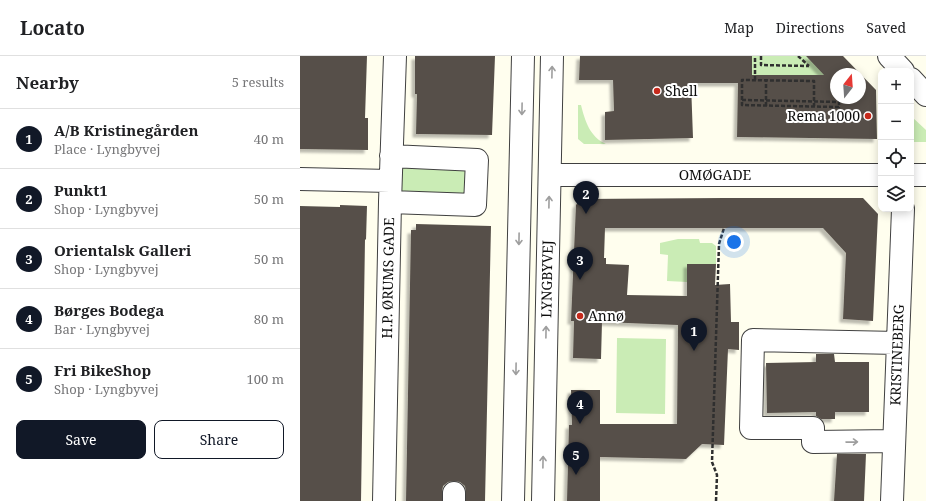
<!DOCTYPE html>
<meta charset="utf-8">
<style>
body{margin:0;font-family:"Noto Serif",serif;background:#f6f6f6;color:#202124}
.controls{position:absolute;right:12px;top:12px;display:grid;overflow:hidden;border-radius:8px;box-shadow:0 2px 10px #0003}
.controls button{width:36px;height:36px;display:grid;place-items:center;padding:0;border:0;border-bottom:1px solid #e0e0e0;background:#fff;color:#202124;font:20px sans-serif}
.compass{position:absolute;left:530px;top:12px;width:36px;height:36px;border-radius:50%;background:#fff;box-shadow:0 2px 10px #0003;rotate:17deg}
.you{position:absolute;left:434px;top:186px;width:14px;height:14px;margin:-10px;border:3px solid #fff;border-radius:50%;background:#1a73e8;box-shadow:0 0 0 6px #1a73e833}
.badge{display:grid;place-items:center;width:26px;height:26px;border-radius:50%;background:#111827;color:#fff;font-size:13px;font-weight:700}
.pin{position:absolute;translate:-50% -33px;filter:drop-shadow(0 1px 2px #0008)}
.pin::after{content:'';position:absolute;top:21px;width:14px;height:12px;background:inherit;clip-path:polygon(0 0,100% 0,50% 100%)}
.list{margin:0;padding:0;list-style:none}
h2{display:flex;justify-content:space-between;align-items:center;height:52px;margin:0;padding:0 16px;font-size:17px}
h2 small{font-size:13px;font-weight:400;color:#757577}
.list li{display:grid;grid-template-columns:26px 1fr auto;gap:12px;align-items:center;box-sizing:border-box;height:60px;padding:0 16px;border-top:1px solid #e0e0e0}
.list b{display:block;font-size:15px;white-space:nowrap}
.list p{margin:0;font-size:13px;white-space:nowrap;color:#757577}
.list em{font-size:13px;font-style:normal;color:#757577}
.actions{display:flex;gap:8px;padding:12px 16px}
.actions a{flex:1;padding:9px 0;border:1px solid #111827;border-radius:8px;text-align:center;font-size:14px;color:#111827}
.actions .main{background:#111827;color:#fff}
.icon{flex:none;width:22px;height:22px;fill:none;stroke:currentColor;stroke-width:2;stroke-linecap:round;stroke-linejoin:round}
.map{position:relative;flex:none;width:626px;height:445px;overflow:hidden}
header{display:flex;align-items:center;gap:24px;box-sizing:border-box;height:56px;padding:0 20px;background:#fff;border-bottom:1px solid #e0e0e0}
header strong{font-size:19px}
nav{display:flex;gap:22px;margin-inline-start:auto;font-size:14px}
main{display:flex}
aside{flex:1;background:#fff}
.map>svg:first-child{display:block}
</style>
<header>
<strong>Locato</strong>
<nav><a>Map</a><a>Directions</a><a>Saved</a></nav>
</header>
<main>
<aside>
<h2>Nearby<small>5 results</small></h2>
<ul class="list">
<li><span class="badge">1</span><div><b>A/B Kristinegården</b><p>Place · Lyngbyvej</p></div><em>40 m</em></li>
<li><span class="badge">2</span><div><b>Punkt1</b><p>Shop · Lyngbyvej</p></div><em>50 m</em></li>
<li><span class="badge">3</span><div><b>Orientalsk Galleri</b><p>Shop · Lyngbyvej</p></div><em>50 m</em></li>
<li><span class="badge">4</span><div><b>Børges Bodega</b><p>Bar · Lyngbyvej</p></div><em>80 m</em></li>
<li><span class="badge">5</span><div><b>Fri BikeShop</b><p>Shop · Lyngbyvej</p></div><em>100 m</em></li>
</ul>
<div class="actions"><a class="main">Save</a><a>Share</a></div>
</aside>
<div class="map">
<svg width="626" height="445" viewBox="0 0 626 445">
<defs>
<filter id="shadow"><feDropShadow dx="-3.5" dy="3.5" stdDeviation="1" flood-color="#0004"/></filter>
</defs>
<rect width="100%" height="100%" fill="#fffeee"/>
<!-- green -->
<path fill="#caecb5" d="M452,0H506L525,19H452Z
M278,49H281C285,65 290,81 306,88H284L278,83Z
M611,60L626,74V86H611Z
M98,104L172,107L170,146L97,144Z
M378,183H399L400,187H412L416,190V208H387V226L367,225L368,199L360,198V187Z
M317,282L366,283L365,358L316,357Z"/>
<!-- building -->
<path fill="#575049" fill-rule="evenodd" filter="url(#shadow)" d="M0,0H67L65,62H68V94L0,93Z
M115,0H195L192,79L116,78L117,38H115Z
M280,0H452V19H524L506,0H543L576,34L577,83L437,81L438,27H391L393,82L305,84V56L314,55L313,24H279ZM536,18H560V42H536Z
M424,142H563L578,158L573,265L543,263L546,197L523,172H305L304,202H306V208L329,209L327,239L387,240V208H416L415,229L430,228L431,266H439V294L428,293L424,389L402,388L386,403L300,401V445H267L269,369H272L271,334H300V368H377L378,269L302,266L301,303L273,302L274,265H271L276,149L281,143Z
M40,149L67,150L66,184L65,183L61,445H0V150L40,151Z
M116,168L191,170L185,445H166V437L165,430L160,426L154,425L148,426L143,430L142,437V445H106L111,174H116Z
M516,298H534L535,306H569V356H535V363H521L516,360V356L467,357L466,307L516,306Z
M537,398H566L564,445H534Z"/>
<g fill="none" stroke-linecap="round" stroke-linejoin="round">
<defs>
<path id="minor" d="M589,0L603,15
M611,23L626,39
M250,119H581
M611,119H626
M0,123L90,125
M90,146L175,149L177,104L91,100
M594,385L513,386V372H451L453,284L598,287
M84,445L90,146L95,0
M154,445V437
M213,445L223,0
M243,445L252,0
M592,445L603,153"/>
</defs>
<!-- minor casing -->
<use href="#minor" stroke="#404040" stroke-width="24"/>
<!-- path -->
<path stroke="#2f2f2f" stroke-width="2.5" stroke-dasharray="4 2" stroke-linecap="butt" d="M461,0V9L509,10
M498,0L509,10
M455,24V0
M442,44L539,46V51L442,49V24L514,25V50
M466,50V24
M416,445L417,419L412,406L419,188L424,172"/>
<!-- minor -->
<use href="#minor" stroke="#fff" stroke-width="22"/>
</g>
<!-- one-way arrows -->
<defs><path id="oneway-shaft" d="M-6 0H5M1.5-3L5.5 0L1.5 3" fill="none" stroke-width="1.6" stroke-linecap="round" stroke-linejoin="round"/></defs>
<g stroke="#9e9e9e">
<use href="#oneway-shaft" transform="translate(252 16) rotate(-89)"/>
<use href="#oneway-shaft" transform="translate(222 53) rotate(91)"/>
<use href="#oneway-shaft" transform="translate(249 146) rotate(-89)"/>
<use href="#oneway-shaft" transform="translate(219 183) rotate(91)"/>
<use href="#oneway-shaft" transform="translate(246 276) rotate(-89)"/>
<use href="#oneway-shaft" transform="translate(216 313) rotate(91)"/>
<use href="#oneway-shaft" transform="translate(552 386) rotate(-1)"/>
<use href="#oneway-shaft" transform="translate(243 406) rotate(-89)"/>
</g>
<!-- markers -->
<g fill="#c62a1c" stroke="#fff" stroke-width="1.5">
<circle cx="357" cy="35" r="4"/>
<circle cx="568" cy="60" r="4"/>
<circle cx="280" cy="260" r="4"/>
</g>
<g text-anchor="middle" stroke-width="4" stroke-linejoin="round" paint-order="stroke">
<!-- poi labels -->
<g font-size="14" fill="#0d0d0d" stroke="#fff" text-anchor="start">
<text x="365" y="40">Shell</text>
<text x="560" y="65" text-anchor="end">Rema 1000</text>
<text x="288" y="265">Annø</text>
</g>
<!-- street labels -->
<g font-size="14" fill="#0d0d0d" stroke="#fff">
<text x="415" y="124">OMØGADE</text>
<text transform="translate(88 222) rotate(-89)" y="5">H.P. ØRUMS GADE</text>
<text transform="translate(247 223) rotate(-89)" y="5">LYNGBYVEJ</text>
<text transform="translate(597 299) rotate(-88)" y="5">KRISTINEBERG</text>
</g>
</g>
</svg>
<div class="controls">
<button>+</button>
<button>−</button>
<button><svg class="icon" aria-label="locate" viewBox="0 0 24 24"><circle cx="12" cy="12" r="6"/><path d="M12 2v4M12 18v4M2 12h4M18 12h4"/></svg></button>
<button><svg class="icon" aria-label="layers" viewBox="0 0 24 24"><path d="M12 4l9 5-9 5-9-5zM3 14l9 5 9-5"/></svg></button>
</div>
<svg class="compass" viewBox="-18 -18 36 36"><path d="M0-13l5 13h-10z" fill="#e53935"/><path d="M0 13l5-13h-10z" fill="#757577"/></svg>
<div class="you"></div>
<div class="pin badge" style="left:394px;top:295px">1</div>
<div class="pin badge" style="left:286px;top:158px">2</div>
<div class="pin badge" style="left:280px;top:224px">3</div>
<div class="pin badge" style="left:280px;top:368px">4</div>
<div class="pin badge" style="left:276px;top:419px">5</div>
</div>
</main>
